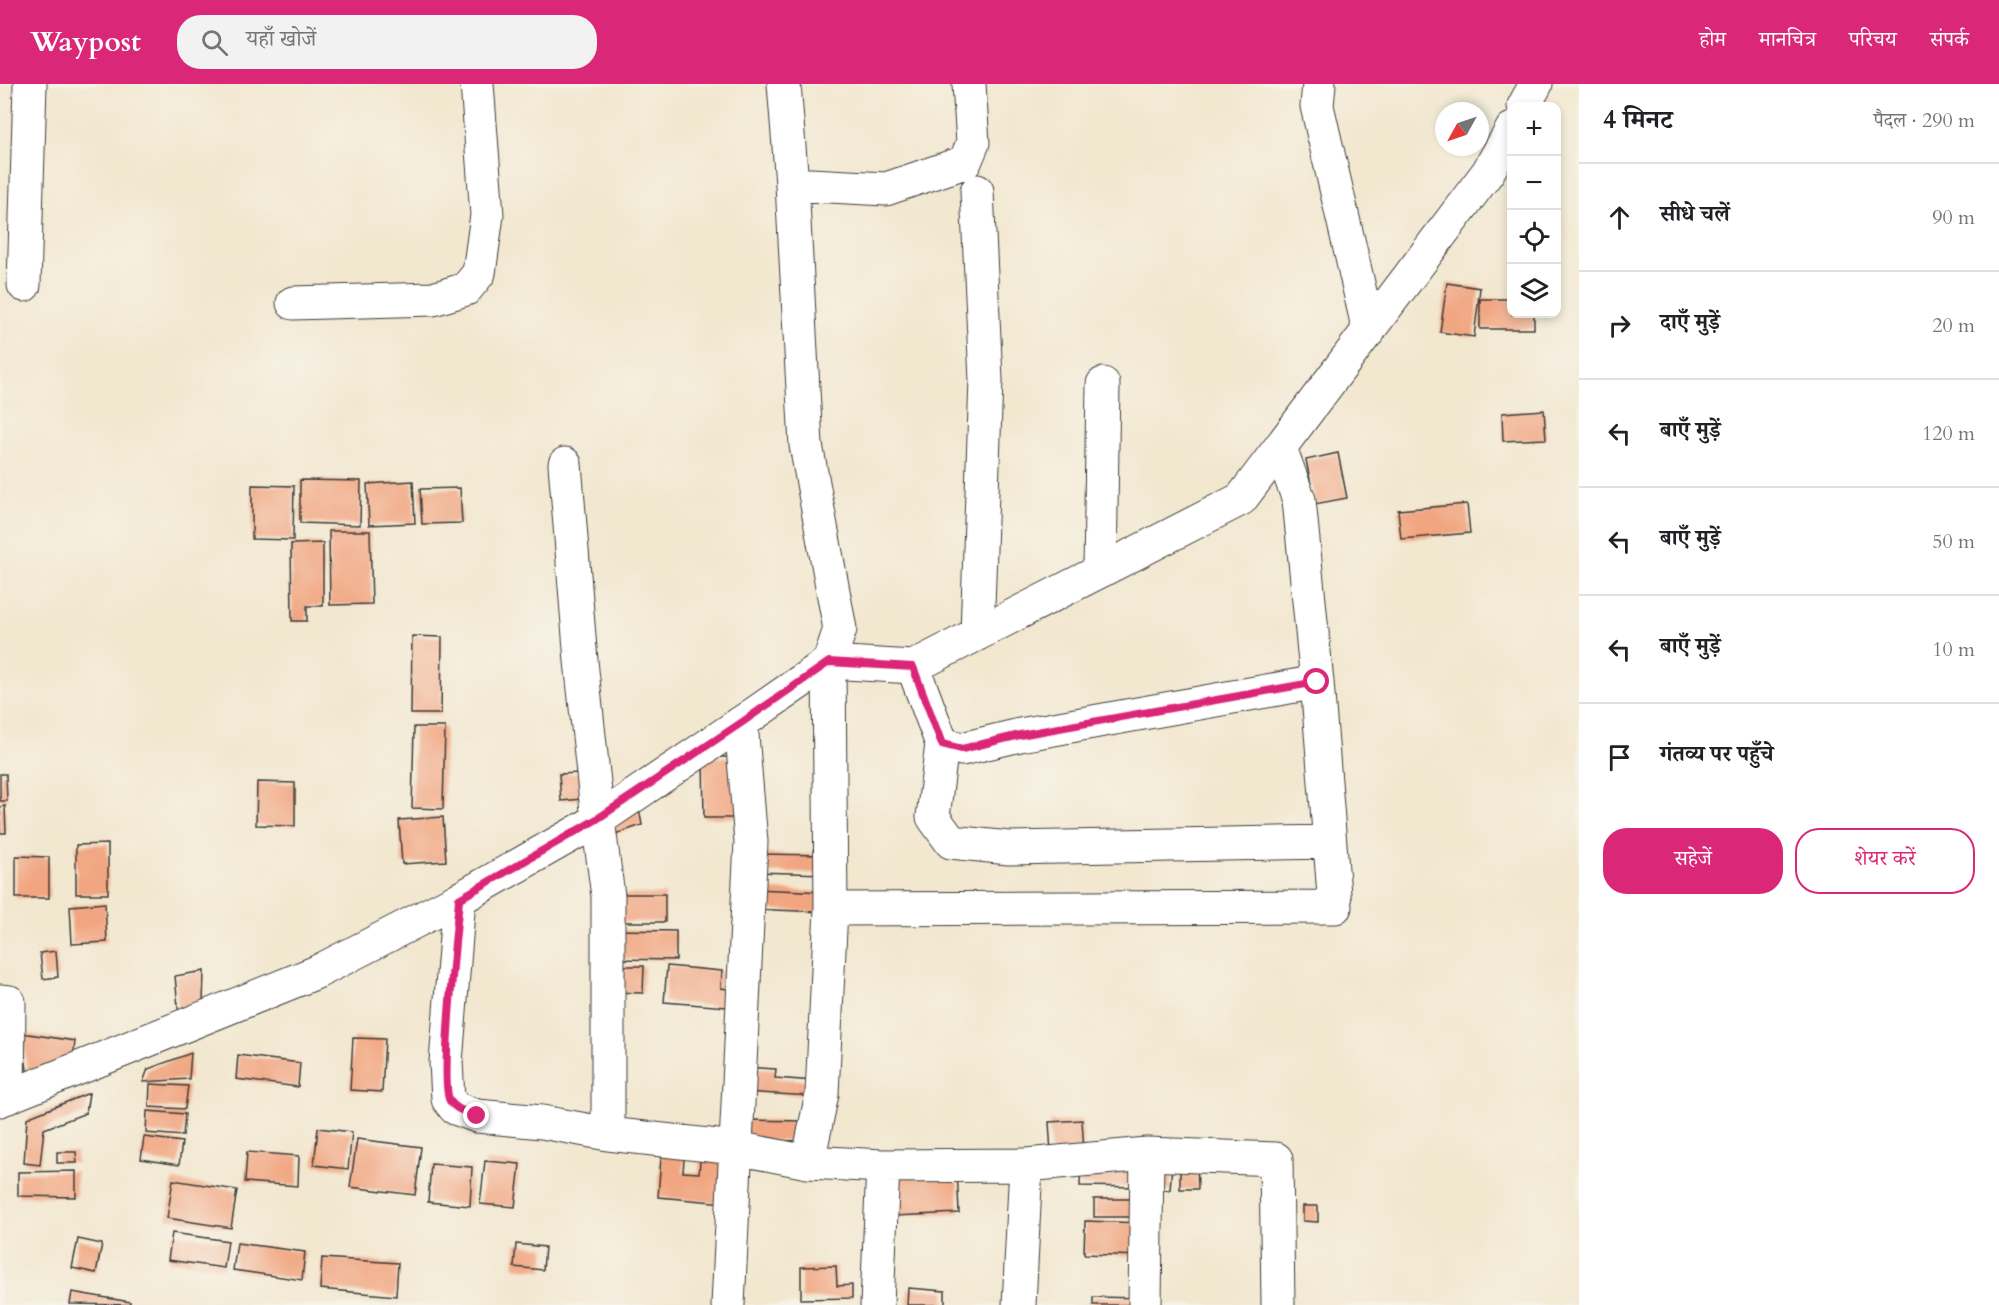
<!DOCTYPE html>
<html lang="hi">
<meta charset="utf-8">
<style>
body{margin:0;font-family:Cardo,"Noto Serif Devanagari",serif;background:#f2f2f2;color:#202124}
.controls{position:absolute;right:18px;top:18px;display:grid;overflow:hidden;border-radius:12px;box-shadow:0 3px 9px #0003}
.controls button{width:54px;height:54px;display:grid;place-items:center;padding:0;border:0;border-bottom:2px solid #e0e0e0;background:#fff;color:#202124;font:30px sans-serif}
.compass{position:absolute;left:1435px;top:18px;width:54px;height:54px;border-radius:50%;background:#fff;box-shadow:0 3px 9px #0003;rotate:230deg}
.stop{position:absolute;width:18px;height:18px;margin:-14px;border:4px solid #db2777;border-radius:50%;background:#fff}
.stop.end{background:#db2777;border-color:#fff;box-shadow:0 2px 6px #0008}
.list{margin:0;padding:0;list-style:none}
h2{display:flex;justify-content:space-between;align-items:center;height:78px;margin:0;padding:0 24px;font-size:26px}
h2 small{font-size:20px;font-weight:400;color:#757577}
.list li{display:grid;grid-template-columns:39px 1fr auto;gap:18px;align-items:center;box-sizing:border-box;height:108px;padding:0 24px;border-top:2px solid #e0e0e0}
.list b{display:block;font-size:22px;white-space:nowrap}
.list em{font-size:20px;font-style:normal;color:#757577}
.actions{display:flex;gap:12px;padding:18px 24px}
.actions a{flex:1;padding:14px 0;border:2px solid #db2777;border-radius:24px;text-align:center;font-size:21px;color:#db2777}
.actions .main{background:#db2777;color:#fff}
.icon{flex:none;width:33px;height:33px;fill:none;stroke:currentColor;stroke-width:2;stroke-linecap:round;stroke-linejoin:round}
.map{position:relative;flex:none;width:1579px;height:1221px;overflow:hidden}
header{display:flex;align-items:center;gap:36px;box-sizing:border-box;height:84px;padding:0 30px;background:#db2777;color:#fff}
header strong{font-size:28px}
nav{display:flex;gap:33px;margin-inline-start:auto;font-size:21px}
.search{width:420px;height:54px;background:#f2f2f2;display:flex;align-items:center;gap:15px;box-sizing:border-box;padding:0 21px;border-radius:24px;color:#757577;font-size:22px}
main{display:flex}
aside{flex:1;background:#fff}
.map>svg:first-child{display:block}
</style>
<header>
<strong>Waypost</strong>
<div class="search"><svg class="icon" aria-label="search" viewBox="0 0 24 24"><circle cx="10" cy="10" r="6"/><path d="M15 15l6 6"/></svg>यहाँ खोजें</div>
<nav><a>होम</a><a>मानचित्र</a><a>परिचय</a><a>संपर्क</a></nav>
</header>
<main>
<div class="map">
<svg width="1579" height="1221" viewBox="0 0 1579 1221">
<rect width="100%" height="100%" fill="#f7f3e8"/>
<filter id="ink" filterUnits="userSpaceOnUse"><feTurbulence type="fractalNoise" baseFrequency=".0167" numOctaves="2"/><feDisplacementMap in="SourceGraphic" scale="12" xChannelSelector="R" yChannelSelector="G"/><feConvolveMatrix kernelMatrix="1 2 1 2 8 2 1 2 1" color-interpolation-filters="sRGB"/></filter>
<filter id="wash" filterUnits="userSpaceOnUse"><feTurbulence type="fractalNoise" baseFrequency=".008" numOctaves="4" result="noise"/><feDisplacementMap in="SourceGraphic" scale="24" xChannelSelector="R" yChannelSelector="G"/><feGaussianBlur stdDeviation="1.35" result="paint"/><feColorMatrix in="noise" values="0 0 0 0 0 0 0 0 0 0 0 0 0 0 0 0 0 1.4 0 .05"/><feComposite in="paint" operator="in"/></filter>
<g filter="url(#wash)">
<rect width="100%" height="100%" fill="#f2e7cf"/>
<g id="blocks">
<!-- building -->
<path fill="#f1a681" d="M1447,199L1480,204L1474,253L1440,248Z
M1480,215H1512V230H1534V245H1480Z
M1544,326L1546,355L1503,357L1502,329Z
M1338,369L1347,414L1315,420L1306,376Z
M300,396L361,397L360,441L300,439Z
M413,397L415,439L369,441L367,400Z
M252,401L294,402L293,456L252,455Z
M460,404L462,439L422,440L420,405Z
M1467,420L1470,449L1401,455L1398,426Z
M329,447H370L372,520L330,521Z
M323,459V522H307V537H292L291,460Z
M412,552L442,553L441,630H411Z
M414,643H445L443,725L412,724Z
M703,673H739V734H704Z
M581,689L582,715L561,717L559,690Z
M0,690H6L7,717H0Z
M257,698L295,699V742L256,741Z
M638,719L642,741L606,753Z
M5,722L6,749H0V723Z
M443,733L446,777L402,780L399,736Z
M108,760V810H76V761Z
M751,770L826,771V790L751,788Z
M16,772L49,773V814H16Z
M752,805L825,808L824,828L751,825Z
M613,810H665V838H613Z
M105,819L107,858L72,860L70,822Z
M614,846L676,847V876L613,875Z
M56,867L58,893L43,895L40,869Z
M613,882H644L643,909L612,908Z
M667,882L722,887L721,904L728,905L727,923L664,918Z
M204,887L203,918L179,933L175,892Z
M22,949L75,957L73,975L28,993Z
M353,954L385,955L382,1008L350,1006Z
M191,969L189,995L143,998L148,985Z
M238,971L300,979L298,1003L236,995Z
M744,983L776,985L775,994L814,997L812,1012L743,1008Z
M150,1000L188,1002L185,1025L149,1023Z
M89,1009L86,1029L44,1045L40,1081L24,1079L27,1034Z
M147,1027L185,1030L183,1052L146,1049Z
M745,1036L807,1037V1057L745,1056Z
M1082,1036L1084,1067L1051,1069L1049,1038Z
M318,1044L352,1048L348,1085L314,1081Z
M144,1053L182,1058L179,1081L141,1075Z
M357,1055L421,1063L415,1111L350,1103Z
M662,1060L685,1063L683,1088L699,1089L701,1065L729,1068L724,1119L658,1113Z
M57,1068H76L77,1079H57Z
M247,1068L299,1072L298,1102L245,1098Z
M485,1077L520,1080L515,1123L480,1120Z
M1081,1077L1140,1078L1139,1103L1080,1102Z
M1197,1077L1198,1105H1180V1078Z
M431,1080L472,1083L470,1122L428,1118Z
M1156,1080L1172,1081L1170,1106L1155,1105Z
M957,1084L959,1129L894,1132L892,1088Z
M76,1087V1113L18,1112V1088Z
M173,1096L237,1106L231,1144L167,1134Z
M1094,1115H1135V1133H1094Z
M1303,1122H1318V1138L1303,1137Z
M1085,1137L1142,1139L1141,1172L1084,1170Z
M172,1149L228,1157L224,1184L168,1176Z
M78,1155L102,1160L96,1189L72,1184Z
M237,1159L305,1168L302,1196L233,1186Z
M516,1160L545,1163L543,1186L514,1183Z
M322,1174L398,1179L396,1212L320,1205Z
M836,1182L837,1202L852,1201V1214L801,1215V1183Z
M908,1204L945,1207V1221H907Z
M72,1208L130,1218V1221L70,1220Z
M1093,1213L1143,1214V1221H1093Z"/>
</g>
</g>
<g filter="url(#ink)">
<use href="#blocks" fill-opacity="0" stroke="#3c3a37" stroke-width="1.5"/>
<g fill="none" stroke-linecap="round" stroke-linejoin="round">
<defs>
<path id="street" d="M784,0L792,100L806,361L840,545L829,578L831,825L822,1010L808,1078
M1319,0L1317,22L1369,247
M792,100L886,105L965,78L973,59L969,0
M24,201L30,0
M293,219L433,215L466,205L479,189L487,131L477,0
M565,380L581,577L598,736L608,812V1050
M1100,487L1103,300
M977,550L986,296L977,107
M913,583L942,660L933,733L951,758L1009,764L1329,758
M942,660L962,665L1020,651L1317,598
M459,815L446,978L448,1015L455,1024L477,1032L542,1038L608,1050L736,1064L808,1078L883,1082L1026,1081L1147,1070L1276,1075L1278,1221
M831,825L1335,823L1317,598L1299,416L1280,364
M0,917L9,918L8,1013
M728,1221L751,758L741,639
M877,1221L883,1082
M1019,1221L1026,1081
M1145,1221L1147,1070"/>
<path id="secondary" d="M1524,22L1536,0
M0,1016L317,888L459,815L598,736L741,639L829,578L913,583L1241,415L1488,88L1512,45"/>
</defs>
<!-- street casing -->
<use href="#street" stroke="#3c3a37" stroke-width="35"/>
<!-- secondary casing -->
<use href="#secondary" stroke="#3c3a37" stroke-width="35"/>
<!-- street -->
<use href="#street" stroke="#fff" stroke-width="33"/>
<!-- secondary -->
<use href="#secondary" stroke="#fff" stroke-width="33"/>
</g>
</g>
<g fill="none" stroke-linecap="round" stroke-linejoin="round" filter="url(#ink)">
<!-- route -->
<path stroke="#db2777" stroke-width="8" d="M477,1032C467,1028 456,1026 450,1017C439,1001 457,845 459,815L597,735L741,639L829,578L913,583L942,660L962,665L1020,651L1317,598"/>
</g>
</svg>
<div class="controls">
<button>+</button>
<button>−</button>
<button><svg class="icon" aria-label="locate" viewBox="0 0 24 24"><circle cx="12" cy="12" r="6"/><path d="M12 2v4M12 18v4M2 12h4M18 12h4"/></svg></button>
<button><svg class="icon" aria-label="layers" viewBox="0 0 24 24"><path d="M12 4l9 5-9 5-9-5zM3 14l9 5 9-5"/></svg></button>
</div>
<svg class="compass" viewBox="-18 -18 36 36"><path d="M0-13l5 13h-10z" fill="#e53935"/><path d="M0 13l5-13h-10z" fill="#757577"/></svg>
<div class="stop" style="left:1317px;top:598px"></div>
<div class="stop end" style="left:477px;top:1032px"></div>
</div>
<aside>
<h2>4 मिनट<small>पैदल · 290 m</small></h2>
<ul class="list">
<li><svg class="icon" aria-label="ahead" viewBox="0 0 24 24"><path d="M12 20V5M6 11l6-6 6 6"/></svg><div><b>सीधे चलें</b></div><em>90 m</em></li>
<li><svg class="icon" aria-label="right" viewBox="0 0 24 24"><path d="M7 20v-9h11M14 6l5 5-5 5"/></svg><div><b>दाएँ मुड़ें</b></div><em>20 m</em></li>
<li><svg class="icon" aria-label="left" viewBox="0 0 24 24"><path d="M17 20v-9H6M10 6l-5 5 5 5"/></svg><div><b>बाएँ मुड़ें</b></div><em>120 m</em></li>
<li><svg class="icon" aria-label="left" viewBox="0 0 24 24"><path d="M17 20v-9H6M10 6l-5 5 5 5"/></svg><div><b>बाएँ मुड़ें</b></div><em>50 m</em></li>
<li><svg class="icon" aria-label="left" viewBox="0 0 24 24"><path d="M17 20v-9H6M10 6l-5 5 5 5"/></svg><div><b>बाएँ मुड़ें</b></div><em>10 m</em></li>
<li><svg class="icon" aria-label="arrive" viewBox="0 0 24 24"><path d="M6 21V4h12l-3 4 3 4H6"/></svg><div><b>गंतव्य पर पहुँचे</b></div></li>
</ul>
<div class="actions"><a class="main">सहेजें</a><a>शेयर करें</a></div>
</aside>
</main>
